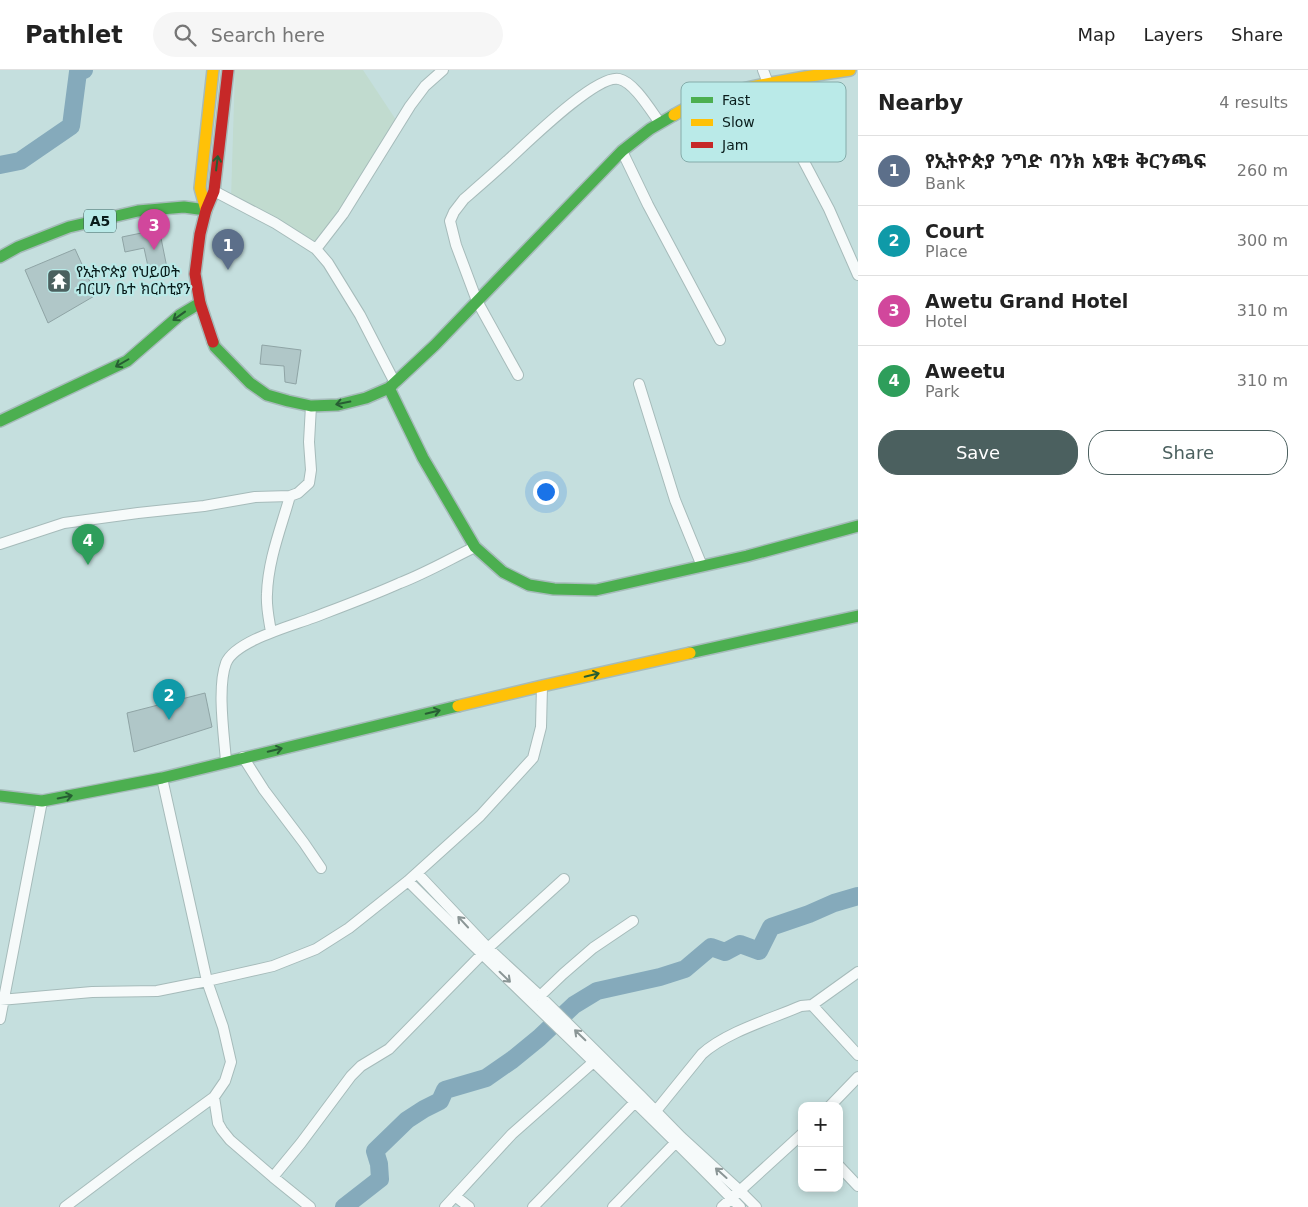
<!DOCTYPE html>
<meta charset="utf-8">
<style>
body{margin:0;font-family:"DejaVu Sans","Noto Sans Ethiopic",sans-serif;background:#f6f6f6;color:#222}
.controls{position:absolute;right:15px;bottom:15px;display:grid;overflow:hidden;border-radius:10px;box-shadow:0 2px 8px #0003}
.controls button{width:45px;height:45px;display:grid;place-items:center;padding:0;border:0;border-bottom:1px solid #e0e0e0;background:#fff;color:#222;font:25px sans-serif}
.you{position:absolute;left:545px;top:421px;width:18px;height:18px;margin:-12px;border:4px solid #fff;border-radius:50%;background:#1a73e8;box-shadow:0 0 0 8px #1a73e833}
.badge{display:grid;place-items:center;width:32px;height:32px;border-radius:50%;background:#4b605f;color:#fff;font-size:16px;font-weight:700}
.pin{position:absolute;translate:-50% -41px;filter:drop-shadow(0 1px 2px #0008)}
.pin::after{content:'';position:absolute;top:26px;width:18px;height:15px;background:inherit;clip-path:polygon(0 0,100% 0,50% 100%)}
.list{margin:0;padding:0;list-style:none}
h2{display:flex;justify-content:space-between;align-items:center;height:65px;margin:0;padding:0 20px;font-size:21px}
h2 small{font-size:16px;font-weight:400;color:#767676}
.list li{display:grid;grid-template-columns:32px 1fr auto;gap:15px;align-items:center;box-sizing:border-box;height:70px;padding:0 20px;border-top:1px solid #e0e0e0}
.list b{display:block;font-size:19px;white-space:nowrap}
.list p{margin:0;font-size:16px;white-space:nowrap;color:#767676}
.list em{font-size:16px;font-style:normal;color:#767676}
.actions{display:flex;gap:10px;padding:15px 20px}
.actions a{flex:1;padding:11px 0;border:1px solid #4b605f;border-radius:20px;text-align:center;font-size:18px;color:#4b605f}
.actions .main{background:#4b605f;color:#fff}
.icon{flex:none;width:28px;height:28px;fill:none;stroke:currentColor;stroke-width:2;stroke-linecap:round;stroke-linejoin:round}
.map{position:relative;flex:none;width:858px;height:1137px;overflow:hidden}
header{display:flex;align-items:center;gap:30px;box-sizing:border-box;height:70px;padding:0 25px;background:#fff;border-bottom:1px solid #e0e0e0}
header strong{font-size:24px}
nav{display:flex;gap:28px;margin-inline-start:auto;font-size:18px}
.search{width:350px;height:45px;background:#f6f6f6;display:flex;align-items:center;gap:12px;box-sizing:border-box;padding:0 18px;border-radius:28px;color:#767676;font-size:19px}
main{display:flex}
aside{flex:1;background:#fff}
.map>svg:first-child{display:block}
</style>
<header>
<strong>Pathlet</strong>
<div class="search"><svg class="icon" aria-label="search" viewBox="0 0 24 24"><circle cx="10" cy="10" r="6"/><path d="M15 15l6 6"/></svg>Search here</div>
<nav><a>Map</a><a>Layers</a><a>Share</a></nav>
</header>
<main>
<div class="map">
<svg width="858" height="1137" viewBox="0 0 858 1137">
<rect width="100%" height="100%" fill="#c5dfde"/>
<!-- green -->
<path fill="#c1dbcf" d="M235,0H363L402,59L317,187L231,128Z"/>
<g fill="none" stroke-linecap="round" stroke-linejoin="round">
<!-- river -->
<path stroke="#85aabb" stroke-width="18" d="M0,95L20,91L71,56L78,2L84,0
M344,1137L380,1109L379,1094L375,1081L407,1050L424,1039L440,1031L445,1020L486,1008L512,990L539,968L574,935L597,921L660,907L685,899L711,877L725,882L740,874L759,881L771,857L809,844L834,833L858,826"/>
</g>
<!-- building -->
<path fill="#b0c7c8" stroke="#8fa4a5" d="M151,161V164L160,163L167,198L149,201L144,178L125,182L122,167Z
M75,179L96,225L48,253L25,200Z
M262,275L301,280L296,314L285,312L284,296L260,294Z
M205,623L212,657L134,682L127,643Z"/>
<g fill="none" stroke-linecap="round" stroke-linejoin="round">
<defs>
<path id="street" d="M763,0L782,50L829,139L858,205
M622,81L648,135L720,270
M214,121L275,153L316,179L328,193L360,245L395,313
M316,179L343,144L410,36L425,16L443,0
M518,305L477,231L456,175L450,151L454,142L464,129C479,116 493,104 507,91C526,74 596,4 619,9C634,12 651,41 660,53
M639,314L675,430L702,496
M0,474L64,453L138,443L204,436L255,427L290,426L298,423L309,413L311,400L309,372L311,336
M271,562C269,549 266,537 267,524C268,490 281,458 290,426
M243,687L264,720L304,773L321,798
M226,691C224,665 217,617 226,593C235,571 291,556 312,548C341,537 371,526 400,513C426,503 450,489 475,477
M417,803L488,878L540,926L641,1026L681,1067L739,1120L756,1137
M408,811C518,921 632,1026 740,1137
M540,926L563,904L593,878L633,851
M0,930L92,922L157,921L207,911L273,896L316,879L349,858L408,811L480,746L533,688L541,657L542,616
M812,935L858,985
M0,949L42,731
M214,1027L218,1053L222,1060L230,1070L273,1107L310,1137
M830,1036L858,1007
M651,1047L702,984C726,962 771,949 801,936L812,935L858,902
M839,1096L858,1116
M273,1107L301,1073L351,1006L361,996L389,979L488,878L564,809
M455,1126L469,1137
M65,1137L133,1086L214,1027L225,1011L231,992L223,957L207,911L162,708
M445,1137L512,1064L598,988
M533,1137L639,1028
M613,1137L680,1068
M722,1137L802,1064"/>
<path id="fast" d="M0,187L18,177L69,157L138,141L184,137L206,140
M213,272L215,277L250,313L267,325L288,331L311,336L338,335L366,328L389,318L435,275L622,81L650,59L674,45
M389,318L423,388L475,477L503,502L529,515L554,519L596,520L747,486L858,456
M0,351L127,291L180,245L200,233
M690,583L858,546
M0,726L42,731L162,708L458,636"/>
<path id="slow" d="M674,45C693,33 714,27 735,21C773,11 811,6 850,0
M206,140L200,118L213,0
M458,636L542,616L690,583"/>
<path id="jam" d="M206,140L200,164L195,204L200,233L213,272
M206,140L214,121L228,0"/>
</defs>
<!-- street casing -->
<use href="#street" stroke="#a6bbba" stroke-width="12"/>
<!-- fast casing -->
<use href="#fast" stroke="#a6bbba" stroke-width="14"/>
<!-- slow casing -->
<use href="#slow" stroke="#a6bbba" stroke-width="14"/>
<!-- jam casing -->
<use href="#jam" stroke="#a6bbba" stroke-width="14"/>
<!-- street -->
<use href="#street" stroke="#f6fafa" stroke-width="10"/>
<!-- fast -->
<use href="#fast" stroke="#4caf50" stroke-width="11"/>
<!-- slow -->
<use href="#slow" stroke="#ffc107" stroke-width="11"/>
<!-- jam -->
<use href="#jam" stroke="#c62828" stroke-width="11"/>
</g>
<!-- one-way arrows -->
<defs><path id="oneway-shaft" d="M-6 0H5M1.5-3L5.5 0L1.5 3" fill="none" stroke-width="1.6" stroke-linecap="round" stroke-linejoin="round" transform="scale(1.25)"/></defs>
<g stroke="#275e33">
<use href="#oneway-shaft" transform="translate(217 93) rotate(-83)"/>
<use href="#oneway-shaft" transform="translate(179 246) rotate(144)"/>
<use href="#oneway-shaft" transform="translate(122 293) rotate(150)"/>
<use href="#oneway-shaft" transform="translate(343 333) rotate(169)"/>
<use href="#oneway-shaft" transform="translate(592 605) rotate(-13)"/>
<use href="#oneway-shaft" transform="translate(433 642) rotate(-13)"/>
<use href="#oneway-shaft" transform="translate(275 680) rotate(-13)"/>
<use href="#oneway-shaft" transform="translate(65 727) rotate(-11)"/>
</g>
<g stroke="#8b9696">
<use href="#oneway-shaft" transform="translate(463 852) rotate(-133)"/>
<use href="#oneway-shaft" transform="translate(505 907) rotate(44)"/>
<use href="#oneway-shaft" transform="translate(580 965) rotate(-136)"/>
<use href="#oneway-shaft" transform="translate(721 1103) rotate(-138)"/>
</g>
<!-- icons -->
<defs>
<symbol id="temple-square" viewBox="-11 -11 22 22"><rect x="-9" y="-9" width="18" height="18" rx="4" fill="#4b605f" stroke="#baeae8"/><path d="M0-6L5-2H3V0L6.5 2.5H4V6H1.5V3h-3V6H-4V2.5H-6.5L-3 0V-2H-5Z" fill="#fff"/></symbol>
</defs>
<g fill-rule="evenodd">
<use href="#temple-square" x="45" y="197" width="28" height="28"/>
</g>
<g text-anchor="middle" stroke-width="4.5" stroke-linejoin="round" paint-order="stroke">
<!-- shield labels -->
<rect fill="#baeae8" stroke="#3e5a58" stroke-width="1" x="84" y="139.5" width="32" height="23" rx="4"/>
<g font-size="14" font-weight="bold" fill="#091c1b">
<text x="100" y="156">A5</text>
</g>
<!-- poi labels -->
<g font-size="15" fill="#091c1b" stroke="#baeae8" text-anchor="start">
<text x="76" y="207">የኢትዮጵያ የህይወት<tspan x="76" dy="17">ብርሀን ቤተ ክርስቲያን</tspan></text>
</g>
</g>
<!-- legend -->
<rect x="681" y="12" width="165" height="80" rx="8" fill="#baeae8" stroke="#85acaa" stroke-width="1"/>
<rect x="691" y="27" width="22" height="6" fill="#4caf50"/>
<rect x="691" y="49" width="22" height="7" fill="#ffc107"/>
<rect x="691" y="72" width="22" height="6" fill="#c62828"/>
<g font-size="14" fill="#091c1b">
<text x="722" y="35">Fast</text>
<text x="722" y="57">Slow</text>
<text x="722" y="80">Jam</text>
</g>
</svg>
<div class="controls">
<button>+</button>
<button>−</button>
</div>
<div class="you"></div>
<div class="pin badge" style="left:228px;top:200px;background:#5c6f8a">1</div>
<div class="pin badge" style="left:169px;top:650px;background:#0f9aa8">2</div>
<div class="pin badge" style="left:154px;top:180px;background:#d1479c">3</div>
<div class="pin badge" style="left:88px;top:495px;background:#2e9e5b">4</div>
</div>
<aside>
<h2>Nearby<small>4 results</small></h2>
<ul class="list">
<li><span class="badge" style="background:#5c6f8a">1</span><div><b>የኢትዮጵያ ንግድ ባንክ አዌቱ ቅርንጫፍ</b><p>Bank</p></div><em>260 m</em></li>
<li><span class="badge" style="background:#0f9aa8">2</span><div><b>Court</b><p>Place</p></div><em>300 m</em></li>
<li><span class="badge" style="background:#d1479c">3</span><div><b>Awetu Grand Hotel</b><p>Hotel</p></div><em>310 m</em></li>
<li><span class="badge" style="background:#2e9e5b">4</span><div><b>Aweetu</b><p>Park</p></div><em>310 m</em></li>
</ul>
<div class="actions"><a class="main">Save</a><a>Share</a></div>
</aside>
</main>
